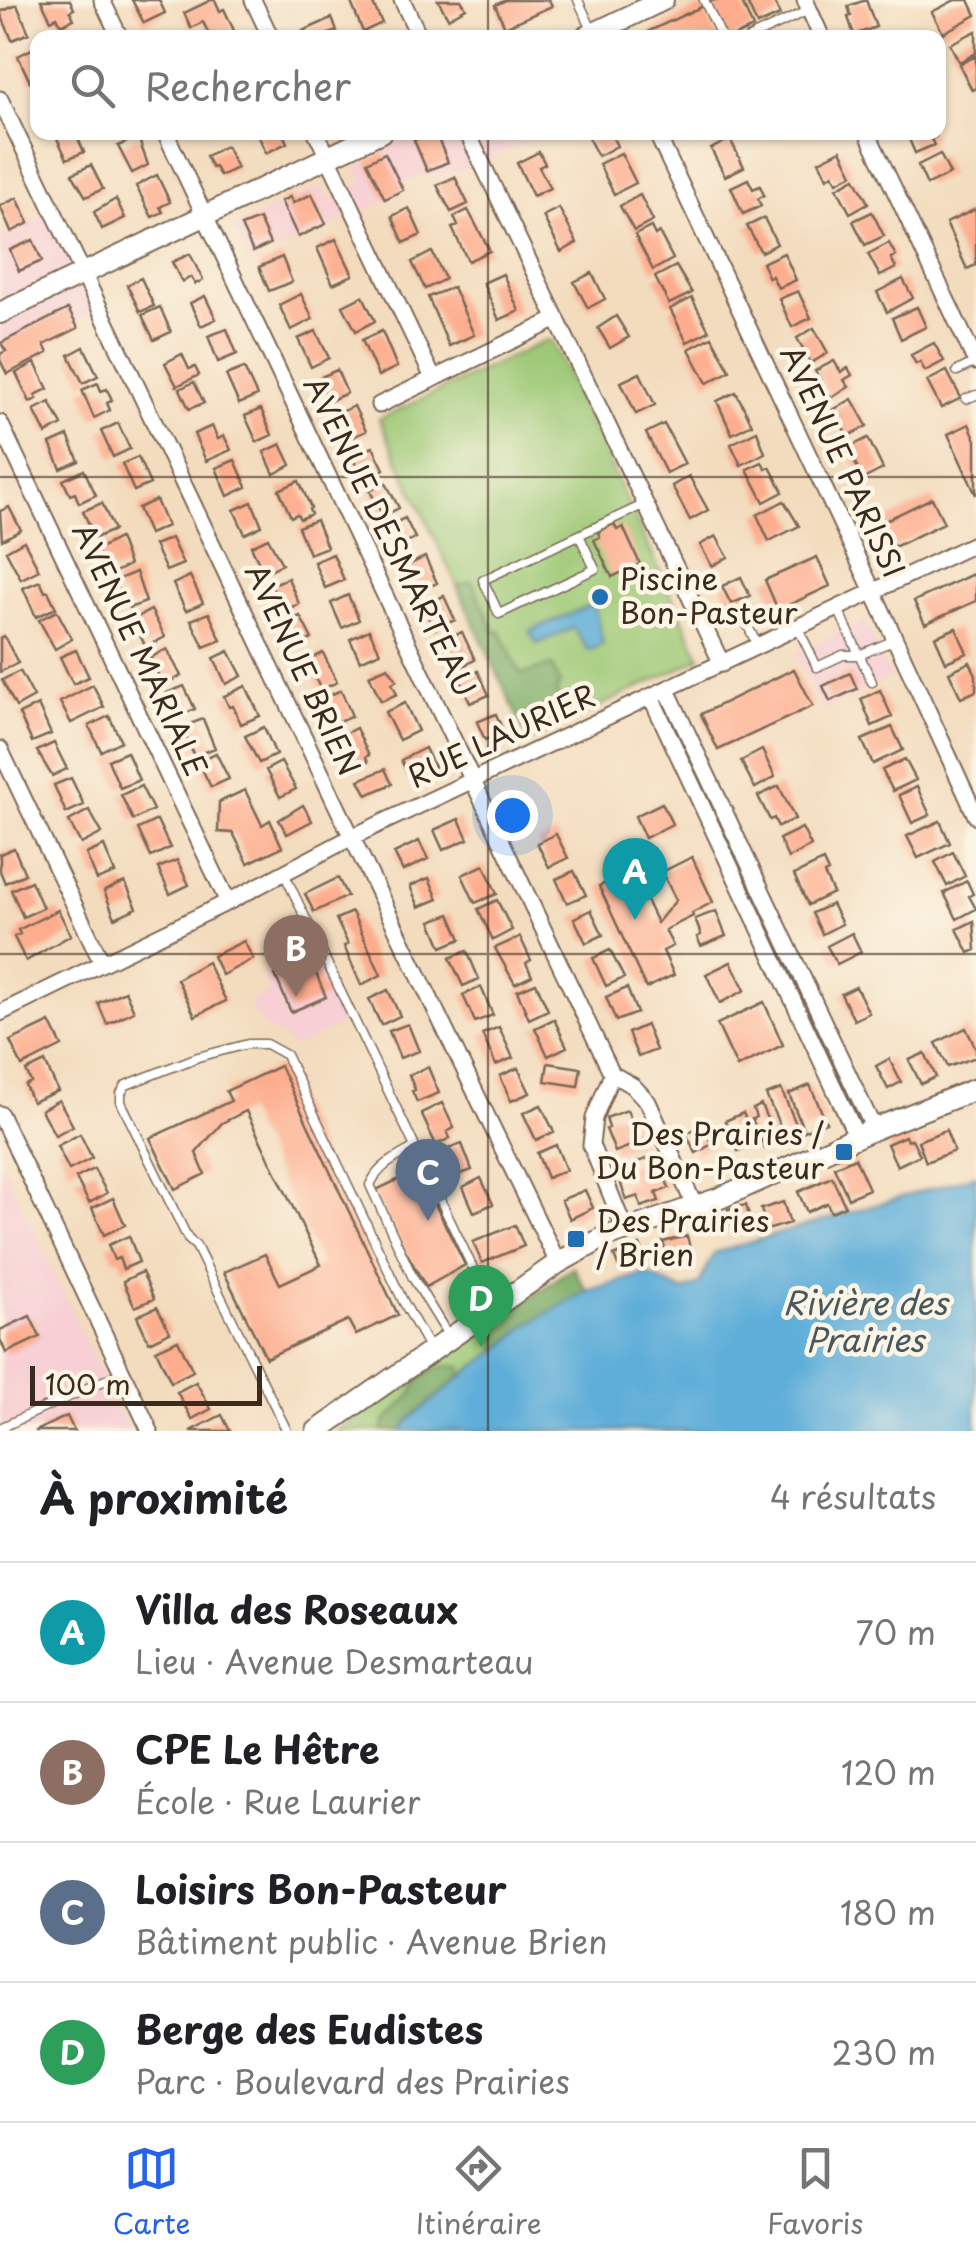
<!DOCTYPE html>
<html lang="fr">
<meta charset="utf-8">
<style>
body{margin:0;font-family:"Playpen Sans",sans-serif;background:#f6f6f6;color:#202124}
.scale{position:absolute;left:30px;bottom:25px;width:232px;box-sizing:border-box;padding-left:10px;border:5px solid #3b2a1e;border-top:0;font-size:28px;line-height:35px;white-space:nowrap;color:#3b2a1e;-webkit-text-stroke:8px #fcf5e5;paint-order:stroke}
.you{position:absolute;left:512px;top:815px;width:35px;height:35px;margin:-25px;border:8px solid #fff;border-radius:50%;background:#1a73e8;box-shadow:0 0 0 15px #1a73e833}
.badge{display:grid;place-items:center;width:65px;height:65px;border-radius:50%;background:#2563eb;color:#fff;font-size:32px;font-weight:700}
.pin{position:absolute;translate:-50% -82px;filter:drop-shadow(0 2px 5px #0008)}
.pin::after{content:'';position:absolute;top:52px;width:35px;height:30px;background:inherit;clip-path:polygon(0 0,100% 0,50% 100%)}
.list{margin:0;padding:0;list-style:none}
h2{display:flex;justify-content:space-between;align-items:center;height:130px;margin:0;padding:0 40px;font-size:42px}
h2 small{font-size:32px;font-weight:400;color:#757577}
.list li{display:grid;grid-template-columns:65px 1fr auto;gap:30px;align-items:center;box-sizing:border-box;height:140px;padding:0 40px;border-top:2px solid #e0e0e0}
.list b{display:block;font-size:38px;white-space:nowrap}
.list p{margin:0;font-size:32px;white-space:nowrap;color:#757577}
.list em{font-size:32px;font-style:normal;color:#757577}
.icon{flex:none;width:55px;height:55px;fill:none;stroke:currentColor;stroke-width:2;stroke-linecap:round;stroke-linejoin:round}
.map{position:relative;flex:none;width:976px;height:1431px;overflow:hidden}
.search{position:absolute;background:#fff;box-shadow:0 2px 8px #0004;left:30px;right:30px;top:30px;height:110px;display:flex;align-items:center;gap:25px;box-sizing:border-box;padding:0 35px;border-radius:20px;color:#757577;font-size:38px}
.sheet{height:690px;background:#fff}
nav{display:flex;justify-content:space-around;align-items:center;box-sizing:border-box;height:140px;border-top:2px solid #e0e0e0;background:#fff;font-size:28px;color:#757577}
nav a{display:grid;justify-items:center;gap:5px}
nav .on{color:#2563eb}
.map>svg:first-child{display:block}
</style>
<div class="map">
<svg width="976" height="1431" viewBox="0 0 976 1431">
<rect width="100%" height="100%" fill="#fcf5e5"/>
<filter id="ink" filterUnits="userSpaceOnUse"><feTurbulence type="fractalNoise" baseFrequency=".01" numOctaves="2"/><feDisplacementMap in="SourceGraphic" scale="20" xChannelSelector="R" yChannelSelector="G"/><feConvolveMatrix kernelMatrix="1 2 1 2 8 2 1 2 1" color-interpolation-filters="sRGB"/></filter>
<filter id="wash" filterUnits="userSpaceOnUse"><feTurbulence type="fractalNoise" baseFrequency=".0048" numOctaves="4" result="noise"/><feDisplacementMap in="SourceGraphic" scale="40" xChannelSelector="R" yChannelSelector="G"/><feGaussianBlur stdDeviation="2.25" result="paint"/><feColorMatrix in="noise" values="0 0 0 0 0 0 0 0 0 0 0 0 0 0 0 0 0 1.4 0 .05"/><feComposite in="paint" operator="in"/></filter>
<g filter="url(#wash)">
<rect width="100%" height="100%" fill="#f3dcbe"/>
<!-- built -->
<path fill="#f7cfd4" d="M368,133H551L464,169L404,181L408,191L251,262L233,228L320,186L328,199L363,183L355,168L381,154Z
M50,215L99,309L0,362V238Z
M865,622L891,677L823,711L795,653Z
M312,950L344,1024L294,1048L281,1036L261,1025L249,1002L270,992L261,973Z
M0,1159L107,1386L129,1431H0Z"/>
<!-- green -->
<path fill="#9cc875" stroke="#6c794a" stroke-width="2.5" d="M547,340L552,342L700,656L698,657L699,659L529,740L379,419Z
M573,1267L587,1291L525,1326L505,1345L470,1370L411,1418L401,1431H336L438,1363Z"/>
<!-- forest -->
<path fill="#7dac66" stroke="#5c6b42" stroke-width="2.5" d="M472,581L495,632L500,631L521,675L552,665L560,683L556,691L568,716L526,735L457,587Z
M573,1267L587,1291L525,1326L497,1351C493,1342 498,1332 496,1322Z
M444,1366H460L462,1371L460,1378L411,1418L401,1431H382L385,1422L413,1394L417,1382L423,1376Z"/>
<!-- water -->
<path fill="#5faed9" stroke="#4d6c7c" stroke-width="2.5" d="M594,604L603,644L589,651L573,628L537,644L530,631Z
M976,1175V1431H401L411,1418L470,1370L505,1345L525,1326L587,1291L646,1273L683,1291L699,1284L714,1253Z"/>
<g id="blocks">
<!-- building -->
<path fill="#fdad8e" d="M41,0H70L74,9L70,11L74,19L61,25L57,17L51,20Z
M132,0H159L165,13L144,23Z
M211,0H215L220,11L224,9L236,35L231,38H211L203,22L191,28L184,13Z
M350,0H371L382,23L363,32Z
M438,0H461L466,8L448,18Z
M506,0H549L552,6L505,27L495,5Z
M714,0H741L753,28L730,38H725L709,2Z
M746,0H773L780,15L757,25Z
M866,0L876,27L854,35L848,17L851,16L848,6Z
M955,0H969L976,15L943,33L932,12Z
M17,5L29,33L12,40L0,12Z
M703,6L718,38H652L649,31Z
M332,18L337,31L329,34L331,38H306L303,31Z
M976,31V53L959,62L950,44Z
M38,46V78L30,82L18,56Z
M976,56V88L972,90L959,64Z
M64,132H75L84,152L67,159L56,136Z
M257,132H282L287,143L266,153Z
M431,132H435L448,162L427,171L414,140Z
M585,132H610L617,146L598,156Z
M906,132H934L936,136L931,139L934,145L915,153Z
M138,137L148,165L132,173L118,146Z
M730,139L744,167L725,176L711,149Z
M226,146L237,168L220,176L215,167L212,168L206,156Z
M841,150L853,174L837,182L833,174L827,178L819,161Z
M539,152L545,164L539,167L550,188L533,196L517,163Z
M385,153L403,190L385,199L367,162Z
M621,153L636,183L614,194L599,164Z
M940,154L950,174L927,185L918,165Z
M91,165L103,189L86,197L72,174Z
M157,175L170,202L160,207L163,212L152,217L136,186Z
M455,177L468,204L451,212L437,185Z
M855,178L868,203L850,213L837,188Z
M748,179L753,189L760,186L764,195L758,199L761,206L743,214L731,187Z
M312,194L326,224L298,237L281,201L290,197L293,203Z
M640,195L653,221L634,231L620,206Z
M17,198L29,223L11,232L0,206Z
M116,199L125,218L102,229L94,212Z
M409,208L421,235L404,243L392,216Z
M559,208L577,243L561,252L543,216Z
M976,209V265L967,269L946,223Z
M468,210L490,251L468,261L452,228L458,226L454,217Z
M872,212L884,236L865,245L853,221Z
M764,218L777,244L761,252L747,226Z
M259,219L270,244L253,252L241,226Z
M651,227L655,235L659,232L673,259L653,270L635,235Z
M336,239L353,275L333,284L317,248Z
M33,240L42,261L19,271L10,250Z
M889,243L896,256L891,258L896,268L880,276L868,254Z
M432,252L445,279L425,289L412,262Z
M784,253L796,280L778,288L772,276L769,278L762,263Z
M190,254L203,280L195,284L191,277L182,282L172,262Z
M282,257L292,282L269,291L259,267Z
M676,266L692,293L669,304L655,277Z
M592,273L605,299L588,308L574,282Z
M503,274L519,311L499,320L483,283Z
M141,278L154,306L140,312L127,285Z
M903,279L913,298L887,312L877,292Z
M453,287L474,335L449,346L428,297Z
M798,291L811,318L792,327L779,299Z
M301,294L313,319L291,330L279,305Z
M205,296L216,319L201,326L190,303Z
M363,296L375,321L356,331L343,306Z
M692,298L709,331L687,342L670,309Z
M160,307L171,332L154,340L142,315Z
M917,307L926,327L901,339L892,318Z
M68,309L78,328L44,345L48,353L7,374L0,360V354L6,351L1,343Z
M616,316L629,337L610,348L598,328Z
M814,328L828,353L811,363L797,338Z
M227,329L237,354L218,362L208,336Z
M316,331L329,358L311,367L298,339Z
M382,331L397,367L378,376L362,340Z
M712,337L730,371L707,383L689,349Z
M934,343L944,361L925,371L920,362L916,364L911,355Z
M84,347L98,376L83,383L69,355Z
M182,354L189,369L195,367L199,375L177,386L165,363Z
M834,361L841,372L848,368L852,375L844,380L849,387L831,398L815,371Z
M35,363L48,389L35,395L37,399L30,402L16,373Z
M244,368L257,396L239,404L226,375Z
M337,370L347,393L329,401L319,378Z
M947,371L961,398L941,408L927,381Z
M640,373L655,405L636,414L621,382Z
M194,382L204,403L189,409L180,389Z
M98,383L101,391L107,389L112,400L107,403L110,410L94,418L82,390Z
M736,392L752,424L732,434L717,401Z
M852,399L867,426L848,436L833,410Z
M50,402L62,425L46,434L34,410Z
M354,406L366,431L346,440L334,415Z
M261,409L272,435L257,442L245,416Z
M118,423L130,449L113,457L101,431Z
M664,424L685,464L666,473L646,433Z
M969,424L976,440V495L948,434Z
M212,426L218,439L224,436L231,450L206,461L194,434Z
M757,431L765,453L741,465L731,444Z
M68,436L79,461L61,469L50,444Z
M868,438L883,469L863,479L848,448Z
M281,444L291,465L274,474L264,452Z
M373,447L384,469L363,478L352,457Z
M138,457L150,484L134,491L122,464Z
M235,460L247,487L228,496L216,468Z
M762,462L766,469L770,467L783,492L764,502L747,469Z
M84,470L96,495L79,503L75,493L70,495L63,480Z
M689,476L708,510L690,520L672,486Z
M299,481L311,508L309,509L311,514L300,519L297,514L291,517L279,490Z
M386,483L399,508L383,516L370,491Z
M932,498L944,523L894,547L882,522Z
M156,500L167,526L149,534L138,508Z
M784,501L799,526L769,541L757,515Z
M252,502L262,526L245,534L234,510Z
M102,503L114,530L95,538L83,511Z
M9,507L21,530L2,540L0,511Z
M405,518L415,538L398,546L388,526Z
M316,520L327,547L309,554L298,527Z
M614,524L617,530L623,527L640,564L612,577L594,540L600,537L598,532Z
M716,536L728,557L712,566L700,545Z
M119,538L129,565L113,573L107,562L103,563L96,550Z
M171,538L183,564L166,571L154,545Z
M268,538L282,564L264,573L251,546Z
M24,541L39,570L21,579L6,551Z
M333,554L344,580L325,588L314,562Z
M425,557L437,583L418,592L406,566Z
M817,557L830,586L778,610L765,580Z
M136,572L146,602L129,608L123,595L120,596L114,581Z
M973,574L976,581V601L925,624L914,601Z
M190,576L203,603L186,611L173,584Z
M741,577L750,596L731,604L722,586Z
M288,578L299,604L283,611L271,585Z
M40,581L45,592L48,591L56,608L36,617L23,588Z
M348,595L359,620L342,628L331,603Z
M444,596L455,620L434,629L423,605Z
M151,610L165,637L146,647L132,620Z
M57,611L72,639L55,649L39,620Z
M209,613L221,640L204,647L191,620Z
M300,616L312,639L295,647L284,624Z
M956,628L967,653L946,662L935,637Z
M369,630L380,652L360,661L350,639Z
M462,632L475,660L454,670L442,642Z
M4,636L18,663L0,672V638Z
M167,649L181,676L163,685L150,658Z
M76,650L89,677L73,684L60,657Z
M229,651L242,676L226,684L214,658Z
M323,653L337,682L321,690L307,661Z
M970,662L976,675V691L961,698L949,672Z
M388,667L397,680L392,683L397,694L381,701L369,675Z
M794,669L813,706L718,750L701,714Z
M20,671L34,697L16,707L2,680Z
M478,671L489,695L470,703L460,679Z
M850,673L857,689L830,701L823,686Z
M93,685L104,707L71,723L60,702Z
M184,686L195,709L178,717L167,693Z
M246,686L260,716L241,724L233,706L229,707L224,696Z
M341,690L352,716L336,723L324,698Z
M880,690L892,717L872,726L861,699Z
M405,703L418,731L399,740L385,712Z
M38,705L51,734L32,742L19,714Z
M496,714L503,731L485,740L477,722Z
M109,716L121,741L101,751L89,726Z
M203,719L215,748L194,756L182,727Z
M264,727L276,755L259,763L245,736Z
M892,727L903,750L873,764L862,740Z
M356,728L369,755L366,757L368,762L354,769L339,737Z
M54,743L67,769L52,776L37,751Z
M425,748L434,767L410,779L401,760Z
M762,750L775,777L755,788L741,761Z
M127,752L139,780L120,788L108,760Z
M216,753L229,779L211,787L198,761Z
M905,759L916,780L893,791L882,770Z
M281,762L296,789L280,797L266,770Z
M385,769L392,784L367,795L359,780Z
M71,778L84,805L66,813L54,785Z
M141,786L153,810L133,820L121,795Z
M779,786L795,819L778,827L774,818L770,820L758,796Z
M917,787L930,815L912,823L899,795Z
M245,790L262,825L270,820L282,847L248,863L233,833L218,832L219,802Z
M662,803L672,824L645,838L635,816Z
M303,805L312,821L287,834L279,820Z
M89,810L102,833L81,844L69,821Z
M459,819L468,839L443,850L434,830Z
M157,820L170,848L151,857L138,829Z
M940,821L950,843L918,858L907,836Z
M802,828L811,846L788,858L779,839Z
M556,834L568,858L549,867L537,843Z
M419,841L428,859L403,871L394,853Z
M104,846L115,873L97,880L86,854Z
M14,848L25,874L5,883L0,871V854Z
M953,852L965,876L947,886L935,862Z
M692,857L713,902L692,913L693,916L665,930L673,946L663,951L674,975L646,988L599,886L632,871L657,923L676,900L662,872Z
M177,860L189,885L170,894L158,868Z
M823,861L828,872L824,874L833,893L808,905L794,875Z
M484,865L497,894L475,903L462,875Z
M574,871L586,895L567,903L556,879Z
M338,878L347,896L314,912L305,894Z
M429,878L438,899L419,907L410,886Z
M31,881L43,908L23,917L11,890Z
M967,881L973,894L969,896L976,909L957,919L944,893Z
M125,882L137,908L115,918L104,891Z
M497,900L512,930L493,940L478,909Z
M832,904L842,924L822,934L812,913Z
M58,910L71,935L26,961L14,937L20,934L18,930Z
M591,910L603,935L586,943L574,918Z
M716,911L726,936L701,946L697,937L701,935L695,919Z
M352,912L381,975L361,985L344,946L348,944L336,919Z
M450,914L461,939L442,947L431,921Z
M974,921L976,950L969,953L957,929Z
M852,933L861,952L837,964L827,946Z
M520,937L531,960L526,963L532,976L515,984L495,948Z
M244,941L253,959L222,975L213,956Z
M610,950L624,978L606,986L593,958Z
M467,951L479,979L463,986L450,958Z
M207,962L226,1001L195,1016L177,979Z
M731,962L745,990L720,1003L706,974Z
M289,969L293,978L314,969L326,997L291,1012L275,975Z
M536,983L548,1010L529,1019L517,991Z
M481,987L493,1015L475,1022L463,995Z
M856,987L869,1013L854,1020L841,994Z
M627,988L637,1013L616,1021L606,997Z
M388,990L400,1016L381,1025L369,999Z
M125,991L134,1011L107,1024L98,1003Z
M764,1002L783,1045L737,1067L717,1024Z
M554,1019L567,1047L548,1056L535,1028Z
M50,1022L62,1046L22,1066L10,1041Z
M408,1024L419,1051L400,1058L389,1031Z
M646,1025L656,1050L638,1057L628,1033Z
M499,1027L513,1058L496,1065L482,1034Z
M966,1028L976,1049V1057L948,1067L936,1043Z
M925,1053L936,1077L921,1084L909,1060Z
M889,1059L901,1082L888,1089L876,1066Z
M45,1062L58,1091L32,1102L25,1085L31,1082L26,1071Z
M548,1063L581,1068L578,1086L545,1081Z
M280,1066L398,1315L356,1335L348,1320L266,1358L224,1272L265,1254L280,1284L321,1265L246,1111L222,1123L196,1153L205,1174L175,1189L150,1138L231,1101L226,1091Z
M428,1067L439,1093L417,1102L412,1091L415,1090L409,1075Z
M518,1068L530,1093L511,1101L500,1076Z
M810,1085L826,1122L804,1131L789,1094Z
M781,1089L800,1133L786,1139L766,1095Z
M59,1100L73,1126L55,1135L41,1110Z
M442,1103L454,1128L447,1132L450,1138L436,1145L421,1113Z
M541,1105L554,1132L536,1140L523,1113Z
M761,1105L778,1144L765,1149L752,1119L756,1117L753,1109Z
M627,1110L641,1142L615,1152L606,1129L609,1128L606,1118Z
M743,1113L756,1143L738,1151L725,1121Z
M702,1125L712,1144L696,1153L686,1134Z
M946,1130L954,1151L926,1162L918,1141Z
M80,1134L92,1158L69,1170L57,1146Z
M905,1136L907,1141L912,1139L920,1155L897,1166L887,1144Z
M462,1144L472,1170L453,1177L442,1151Z
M556,1145L566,1170L547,1178L537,1153Z
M651,1157L657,1174L663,1172L669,1188L656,1193L659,1201L641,1207L638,1196L626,1200L621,1184L632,1180L627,1166Z
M855,1158L869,1189L848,1198L834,1167Z
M94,1169L107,1193L89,1203L76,1178Z
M418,1170L465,1265L426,1287L372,1192Z
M832,1177L845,1206L831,1212L827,1203L807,1212L798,1192Z
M481,1178L493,1204L474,1212L463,1187Z
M585,1190L593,1208L570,1219L561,1200Z
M113,1198L125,1225L104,1235L92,1208Z
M783,1202L790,1223L767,1230L761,1209Z
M746,1205L752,1227L734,1232L728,1209Z
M515,1225L524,1246L482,1263L473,1242Z
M129,1236L139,1262L123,1269L119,1258L114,1260L108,1245Z
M687,1236L692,1255L669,1262L663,1242Z
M640,1245L646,1259L620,1270L614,1256Z
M142,1272L154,1299L135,1307L123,1281Z
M157,1307L170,1332L149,1342L137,1316Z
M30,1316L40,1337L6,1353L0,1339V1330Z
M178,1340L193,1371L171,1382L156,1350Z
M196,1382L211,1409L192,1419L177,1392Z
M222,1415L230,1431H190Z
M67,1416L74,1431H35L63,1418Z"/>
</g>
</g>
<g filter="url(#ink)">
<use href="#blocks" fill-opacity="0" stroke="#7b6856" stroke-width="2.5"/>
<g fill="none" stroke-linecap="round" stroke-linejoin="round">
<defs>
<path id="service" d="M578,0L593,32
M704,0L722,38
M749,38L809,10
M957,371L976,362
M966,399L976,395
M579,535L595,569L499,614L483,580L645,504
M838,609L872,682
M702,623L724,613
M748,626L757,645
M798,628L817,667L843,655H859L895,640
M284,873L491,1306
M415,1147C396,1158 379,1165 370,1185L413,1278L448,1335
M0,1428L123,1372
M287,1431L196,1246L188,1239L121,1102V1093L126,1085L198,1057L248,1044H266L286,1055L403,1301L431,1351"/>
<path id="minor" d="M102,0L120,38
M253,0L271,38
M402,0L420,38
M805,0L822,38
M0,99L344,821L558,1263
M165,132L612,1074L633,1086L648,1102L695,1207
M316,132L433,378
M467,132L722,664
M656,132L878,602L976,816
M867,132L976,362
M379,405L557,319
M0,423L228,902
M667,690L874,1129
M651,697L857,1137
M0,749L102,963
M0,1013L228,902L352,837L976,543
M612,1074L594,1118L591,1145L625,1230
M0,1114L150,1431"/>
<path id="tertiary" d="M584,38L663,0
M0,313L381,132
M317,1431L558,1263L603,1238L720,1198L874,1129L976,1089"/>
</defs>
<!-- service casing -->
<use href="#service" stroke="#7b6856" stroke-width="11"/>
<!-- minor casing -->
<use href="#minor" stroke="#7b6856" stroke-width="19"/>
<!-- tertiary casing -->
<use href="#tertiary" stroke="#7b6856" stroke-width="24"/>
<!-- service -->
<use href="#service" stroke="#fff" stroke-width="8"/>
<!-- minor -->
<use href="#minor" stroke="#fff" stroke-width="15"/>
<!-- tertiary -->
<use href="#tertiary" stroke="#fff" stroke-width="20"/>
</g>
</g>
<!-- grid -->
<path fill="none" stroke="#3b2a1e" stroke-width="2.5" stroke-opacity="0.55" d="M488,0V38M488,132V1431M0,477H976M0,954H976"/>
<!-- markers -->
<g fill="#1f6fb2" stroke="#fcf5e5" stroke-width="4">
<circle cx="600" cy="597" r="10"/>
<rect x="834" y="1142" width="20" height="20" rx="5"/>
<rect x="566" y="1229" width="20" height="20" rx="5"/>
</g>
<g text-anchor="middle" stroke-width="9" stroke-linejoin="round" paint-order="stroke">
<!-- street labels -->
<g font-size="30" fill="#3b2a1e" stroke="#fcf5e5">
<text transform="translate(842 462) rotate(65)" y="10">AVENUE PARISSI</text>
<text transform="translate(389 537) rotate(64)" y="10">AVENUE DESMARTEAU</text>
<text transform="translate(139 650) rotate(65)" y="10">AVENUE MARIALE</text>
<text transform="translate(302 670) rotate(65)" y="10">AVENUE BRIEN</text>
<text transform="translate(502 737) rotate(-25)" y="10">RUE LAURIER</text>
</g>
<!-- poi labels -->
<g font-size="30" fill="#3b2a1e" stroke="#fcf5e5" text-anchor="start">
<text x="620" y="590">Piscine<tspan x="620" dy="34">Bon-Pasteur</tspan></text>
<text x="824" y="1145" text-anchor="end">Des Prairies /<tspan x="824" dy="34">Du Bon-Pasteur</tspan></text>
<text x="596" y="1232">Des Prairies<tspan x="596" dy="34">/ Brien</tspan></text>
</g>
<!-- water labels -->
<g font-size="32" font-style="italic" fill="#48585f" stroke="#fcf5e5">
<text x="865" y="1315">Rivière des<tspan x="865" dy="37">Prairies</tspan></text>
</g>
</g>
</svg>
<div class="scale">100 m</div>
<div class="you"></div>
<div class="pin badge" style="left:635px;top:920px;background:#0f9aa8">A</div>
<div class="pin badge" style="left:296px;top:997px;background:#8d6e63">B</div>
<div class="pin badge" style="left:428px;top:1221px;background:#5c6f8a">C</div>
<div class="pin badge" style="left:481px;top:1347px;background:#2e9e5b">D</div>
<div class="search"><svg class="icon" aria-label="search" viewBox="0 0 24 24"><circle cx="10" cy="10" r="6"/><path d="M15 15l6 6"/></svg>Rechercher</div>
</div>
<section class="sheet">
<h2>À proximité<small>4 résultats</small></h2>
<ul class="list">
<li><span class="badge" style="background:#0f9aa8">A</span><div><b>Villa des Roseaux</b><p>Lieu · Avenue Desmarteau</p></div><em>70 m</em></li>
<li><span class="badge" style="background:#8d6e63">B</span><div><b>CPE Le Hêtre</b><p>École · Rue Laurier</p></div><em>120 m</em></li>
<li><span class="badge" style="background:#5c6f8a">C</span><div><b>Loisirs Bon-Pasteur</b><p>Bâtiment public · Avenue Brien</p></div><em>180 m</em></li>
<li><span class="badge" style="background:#2e9e5b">D</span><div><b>Berge des Eudistes</b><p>Parc · Boulevard des Prairies</p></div><em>230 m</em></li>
</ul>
</section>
<nav>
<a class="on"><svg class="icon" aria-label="map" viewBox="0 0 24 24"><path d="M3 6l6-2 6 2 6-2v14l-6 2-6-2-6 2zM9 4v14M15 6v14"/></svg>Carte</a>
<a><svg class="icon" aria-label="directions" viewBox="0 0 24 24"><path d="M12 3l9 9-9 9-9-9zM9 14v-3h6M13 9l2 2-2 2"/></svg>Itinéraire</a>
<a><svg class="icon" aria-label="saved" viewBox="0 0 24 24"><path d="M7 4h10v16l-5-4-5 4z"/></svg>Favoris</a>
</nav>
